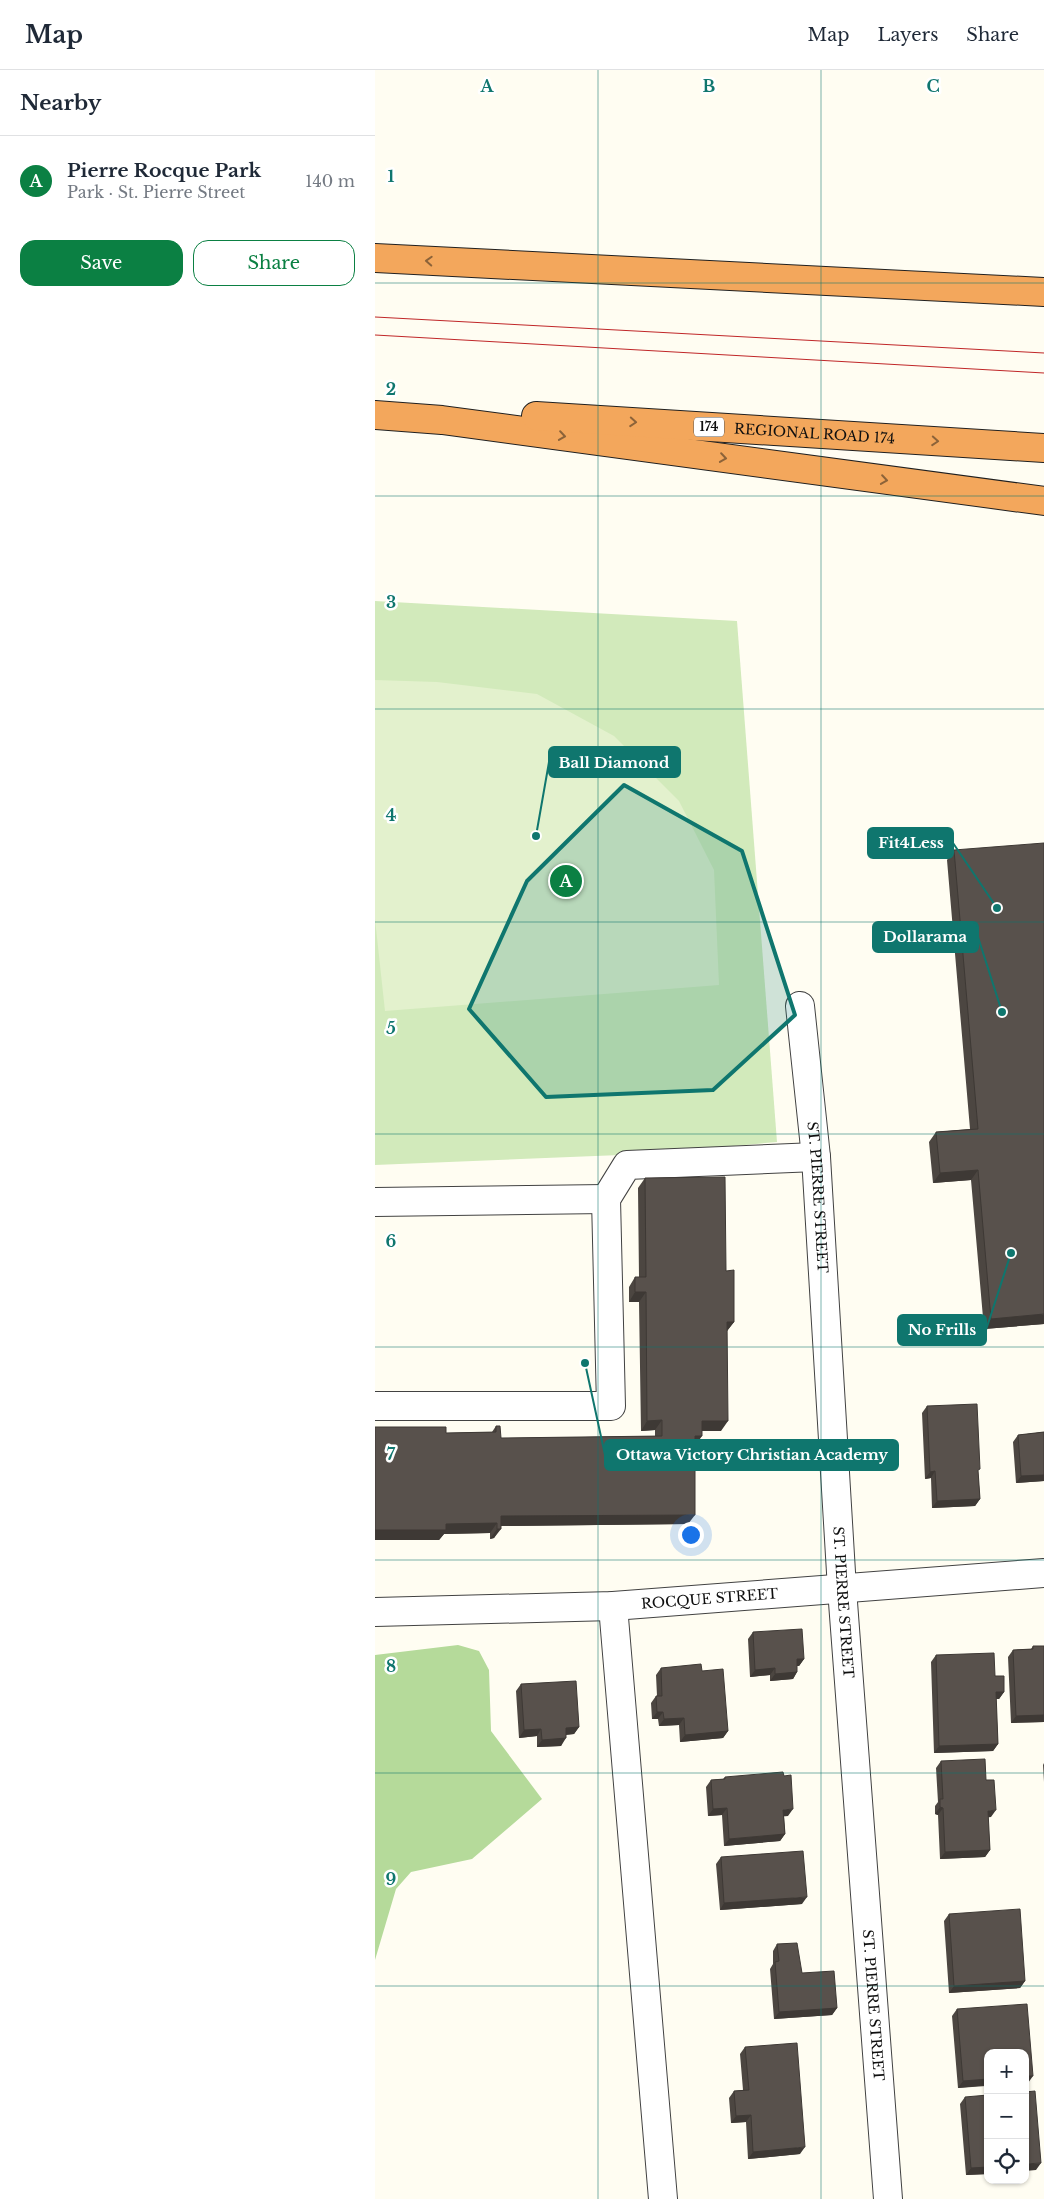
<!DOCTYPE html>
<meta charset="utf-8">
<style>
body{margin:0;font-family:"Libre Baskerville",serif;background:#f6f6f7;color:#1f2937}
.controls{position:absolute;right:15px;bottom:15px;display:grid;overflow:hidden;border-radius:10px;box-shadow:0 1px 4px #0004}
.controls button{width:45px;height:45px;display:grid;place-items:center;padding:0;border:0;border-bottom:1px solid #e0e1e3;background:#fff;color:#1f2937;font:25px sans-serif}
.you{position:absolute;left:315px;top:1464px;width:18px;height:18px;margin:-12px;border:4px solid #fff;border-radius:50%;background:#1a73e8;box-shadow:0 0 0 8px #1a73e833}
.badge{display:grid;place-items:center;width:32px;height:32px;border-radius:50%;background:#0b8043;color:#fff;font-size:16px;font-weight:700}
.pin{position:absolute;translate:-50% -50%;border:2px solid #fff;box-shadow:0 1px 5px #0006}
.list{margin:0;padding:0;list-style:none}
h2{display:flex;justify-content:space-between;align-items:center;height:65px;margin:0;padding:0 20px;font-size:21px}
h2 small{font-size:16px;font-weight:400;color:#747a83}
.list li{display:grid;grid-template-columns:32px 1fr auto;gap:15px;align-items:center;box-sizing:border-box;height:90px;padding:0 20px;border-top:1px solid #e0e1e3}
.list b{display:block;font-size:19px;white-space:nowrap}
.list p{margin:0;font-size:16px;white-space:nowrap;color:#747a83}
.list em{font-size:16px;font-style:normal;color:#747a83}
.actions{display:flex;gap:10px;padding:15px 20px}
.actions a{flex:1;padding:11px 0;border:1px solid #0b8043;border-radius:15px;text-align:center;font-size:18px;color:#0b8043}
.actions .main{background:#0b8043;color:#fff}
.icon{flex:none;width:28px;height:28px;fill:none;stroke:currentColor;stroke-width:2;stroke-linecap:round;stroke-linejoin:round}
.map{position:relative;flex:none;width:669px;height:2129px;overflow:hidden}
header{display:flex;align-items:center;gap:30px;box-sizing:border-box;height:70px;padding:0 25px;background:#fff;border-bottom:1px solid #e0e1e3}
header strong{font-size:24px}
nav{display:flex;gap:28px;margin-inline-start:auto;font-size:18px}
main{display:flex}
aside{flex:1;background:#fff}
.map>svg:first-child{display:block}
</style>
<header>
<strong>Map</strong>
<nav><a>Map</a><a>Layers</a><a>Share</a></nav>
</header>
<main>
<aside>
<h2>Nearby<small></small></h2>
<ul class="list">
<li><span class="badge">A</span><div><b>Pierre Rocque Park</b><p>Park · St. Pierre Street</p></div><em>140 m</em></li>
</ul>
<div class="actions"><a class="main">Save</a><a>Share</a></div>
</aside>
<div class="map">
<svg width="669" height="2129" viewBox="0 0 669 2129">
<rect width="100%" height="100%" fill="#fffdf2"/>
<!-- green -->
<path fill="#d2eabb" d="M0,531L362,551L402,1072L270,1084L0,1095Z"/>
<!-- forest -->
<path fill="#b5da9a" d="M83,1575L104,1581L114,1600L116,1661L167,1729L97,1789L36,1802L21,1819L0,1890V1585Z"/>
<!-- pitch -->
<path fill="#e3f1cd" d="M0,610L62,612L162,624L239,666L304,731L339,800L344,915L10,941L0,849Z"/>
<g fill="none" stroke-linecap="round" stroke-linejoin="round">
<defs>
<g id="minor">
<path id="s1" d="M425,936L441,1087L467,1519L513,2129"/>
<path d="M0,1132L231,1129"/>
<path d="M0,1336H236L231,1129L252,1095L441,1087"/>
<path d="M238,1536L288,2129"/>
<path id="s2" d="M0,1542L238,1536L669,1503"/>
</g>
<g id="highway">
<path d="M0,188L669,222"/>
<path d="M0,345L67,350L669,431"/>
<path id="s3" d="M161,346L669,378"/>
</g>
</defs>
<!-- minor casing -->
<use href="#minor" stroke="#424242" stroke-width="30"/>
<!-- highway casing -->
<use href="#highway" stroke="#202020" stroke-width="30"/>
<!-- minor -->
<use href="#minor" stroke="#fff" stroke-width="28"/>
<!-- highway -->
<use href="#highway" stroke="#f3a75c" stroke-width="28"/>
<!-- tram -->
<path stroke="#c02729" stroke-width="1" d="M0,247L669,283
M0,265L669,303"/>
</g>
<!-- wall -->
<path fill="#4c4641" d="M579,780L669,1254L609,1259L596,1110L558,1113L554,1072L561,1062L595,1059L572,790Z
M270,1108L351,1201L359,1252L352,1261L346,1361H327L320,1376L313,1454L126,1456L119,1468L115,1469V1463L69,1464L64,1470L71,1363L117,1362L121,1356L126,1368L280,1366V1360L266,1361L264,1232H254V1217L260,1207H264L263,1118Z
M552,1336L603,1402L605,1429L600,1436L557,1438L556,1408L550,1409L547,1343Z
M669,1362V1411L641,1413L638,1372L643,1365Z
M378,1562L429,1589L424,1596H422V1602L418,1609L395,1611V1605L375,1607L373,1569Z
M658,1576H669V1652L636,1653L633,1587L638,1580L656,1579Z
M561,1585L620,1606L629,1622L624,1629H621L623,1674L618,1681L559,1683L556,1592Z
M286,1598L327,1601L353,1661L348,1668L305,1672L304,1655L284,1656L283,1649H277L276,1633L281,1626H282L281,1605Z
M146,1614L204,1657L199,1664L191,1665L186,1676L162,1677V1666L144,1668L141,1621Z
M566,1691L616,1747H613L615,1780L610,1787L565,1789L563,1745L560,1744V1736L563,1732L561,1698Z
M669,1693V1712L668,1695Z
M350,1707L413,1746H409L410,1764L405,1771L349,1776L347,1745L333,1746L331,1717L336,1710L348,1709Z
M346,1787L427,1834L345,1840L341,1794Z
M574,1844L650,1911L645,1918L574,1923L569,1851Z
M402,1874L427,1903L462,1938L457,1945L399,1949L395,1899L398,1894V1881Z
M582,1939L653,2013L583,2018L577,1946Z
M370,1977L425,2084L373,2089L371,2052L356,2053L354,2028L359,2021L368,2020L365,1984Z
M590,2027L613,2104L591,2105L585,2034Z"/>
<!-- shaded-wall -->
<path fill="#3e3935" d="M603,1100L596,1110L558,1113L565,1103Z
M260,1222H271L264,1232H254Z
M669,1244V1254L609,1259L616,1249Z
M352,1252H359L352,1261L345,1262Z
M287,1350L280,1360L266,1361L272,1351Z
M327,1351H353L346,1361H320Z
M320,1366H327L320,1376Z
M560,1401L556,1408L550,1409L555,1402Z
M669,1405V1411L641,1413L646,1406Z
M605,1429L600,1436L557,1438L562,1431Z
M320,1445L313,1454L122,1456V1453L115,1463L69,1464L64,1470H0V1460L71,1454L126,1446Z
M122,1459H126L119,1468L115,1469Z
M422,1589H429L424,1596H417Z
M400,1598L395,1605L375,1607L380,1600Z
M422,1602L418,1609L395,1611L400,1604Z
M621,1622H629L624,1629H616Z
M282,1642H288L283,1649H277Z
M669,1645V1652L636,1653L641,1646Z
M309,1648L304,1655L284,1656L289,1649Z
M204,1657L199,1664L186,1665L191,1658Z
M166,1659L162,1666L144,1668L149,1660Z
M353,1661L348,1668L305,1672L310,1665Z
M191,1668L186,1676L162,1677L167,1670Z
M623,1674L618,1681L559,1683L564,1676Z
M565,1737L568,1738L563,1745L560,1744Z
M352,1738L347,1745L333,1746L338,1739Z
M418,1739L413,1746L403,1747L408,1740Z
M621,1740L616,1747L608,1748L613,1741Z
M410,1764L405,1771L349,1776L354,1769Z
M615,1780L610,1787L565,1789L570,1782Z
M432,1827L427,1834L345,1840L349,1833Z
M650,1911L645,1918L574,1923L579,1916Z
M462,1938L457,1945L399,1949L404,1942Z
M650,2006H658L653,2013H650Z
M613,2009V2015L583,2018L588,2011Z
M376,2045L371,2052L356,2053L361,2046Z
M430,2077L425,2084L373,2089L378,2082Z
M666,2093L661,2100L650,2101V2094Z
M613,2097V2104L591,2105L596,2098Z"/>
<!-- building -->
<path fill="#58514c" stroke="#3e3935" d="M669,773V1244L616,1249L603,1100L565,1103L561,1062L603,1059L579,780Z
M350,1107L351,1201L359,1200V1252H352L353,1351H327V1366H320V1445L126,1446V1459H122V1453L71,1454V1460H0V1357H71V1363L121,1362V1356H125L126,1368L287,1366V1350L272,1351L271,1222H260V1207H271L270,1108Z
M602,1334L605,1399L603,1400L605,1429L562,1431L560,1401L555,1402L552,1336Z
M669,1362V1405L646,1406L643,1365Z
M427,1559L429,1589H422V1602L400,1604V1598L380,1600L378,1562Z
M658,1576H669V1645L641,1646L638,1580L658,1579Z
M619,1583L620,1606H629V1622H621L623,1674L564,1676L561,1585Z
M326,1594L327,1601L348,1599L353,1661L310,1665L309,1648L289,1649L288,1642H282L281,1626H287L286,1598Z
M201,1611L204,1657L191,1658V1668L167,1670L166,1659L149,1660L146,1614Z
M610,1689L611,1710H619L621,1740L613,1741L615,1780L570,1782L568,1738L565,1737V1729H568L566,1691Z
M408,1702L409,1706L416,1705L418,1739L408,1740L410,1764L354,1769L352,1738L338,1739L336,1710L350,1709V1707Z
M428,1781L432,1827L349,1833L346,1787Z
M645,1839L650,1911L579,1916L574,1844Z
M422,1873L427,1903L459,1901L462,1938L404,1942L400,1892L404,1891L402,1874Z
M652,1934L658,2006H650V1983H613V2009L588,2011L582,1939Z
M422,1973L430,2077L378,2082L376,2045L361,2046L359,2021L374,2020L370,1977Z
M660,2021L666,2093L650,2094V2022Z
M613,2025V2097L596,2098L590,2027Z"/>
<!-- one-way arrows -->
<defs><path id="oneway-chevron" d="M-2-3.5L2.5 0L-2 3.5" fill="none" stroke-width="1.6" stroke-linecap="round" stroke-linejoin="round" transform="scale(1.25)"/></defs>
<g stroke="#8c6339">
<use href="#oneway-chevron" transform="translate(54 191) rotate(-177)"/>
<use href="#oneway-chevron" transform="translate(258 352) rotate(4)"/>
<use href="#oneway-chevron" transform="translate(187 366) rotate(8)"/>
<use href="#oneway-chevron" transform="translate(560 371) rotate(4)"/>
<use href="#oneway-chevron" transform="translate(348 388) rotate(8)"/>
<use href="#oneway-chevron" transform="translate(509 410) rotate(8)"/>
</g>
<!-- marked area -->
<path fill="#0f766e" fill-opacity="0.2" stroke="#0f766e" stroke-width="4" stroke-linejoin="round" d="M249,715L367,781L420,945L338,1020L171,1027L94,939L152,811Z"/>
<!-- grid -->
<path fill="none" stroke="#0f766e" stroke-width="1" stroke-opacity="0.55" d="M223,0V2129M446,0V2129M0,213H669M0,426H669M0,639H669M0,852H669M0,1064H669M0,1277H669M0,1490H669M0,1703H669M0,1916H669"/>
<g text-anchor="middle" stroke-width="5" stroke-linejoin="round" paint-order="stroke">
<!-- shield labels -->
<rect fill="#fff" stroke="#575757" stroke-width="1" x="319" y="347.5" width="30" height="19" rx="4"/>
<g font-size="12" font-weight="bold" fill="#0f0f0f">
<text x="334" y="361">174</text>
</g>
<!-- street labels -->
<g font-size="14" fill="#0f0f0f" stroke="#fff">
<text dy="5" stroke="none"><textPath href="#s3" startOffset="279">REGIONAL ROAD 174</textPath></text>
<text dy="5" stroke="none"><textPath href="#s1" startOffset="192">ST. PIERRE STREET</textPath></text>
<text dy="5" stroke="none"><textPath href="#s2" startOffset="335">ROCQUE STREET</textPath></text>
<text dy="5" stroke="none"><textPath href="#s1" startOffset="598">ST. PIERRE STREET</textPath></text>
<text dy="5" stroke="none"><textPath href="#s1" startOffset="1002">ST. PIERRE STREET</textPath></text>
</g>
</g>
<g font-size="16" text-anchor="middle" font-weight="bold" fill="#0f766e" stroke="#fff" stroke-width="5" stroke-linejoin="round" paint-order="stroke">
<text x="112" y="22">A</text>
<text x="334" y="22">B</text>
<text x="558" y="22">C</text>
<text x="16" y="112">1</text>
<text x="16" y="325">2</text>
<text x="16" y="538">3</text>
<text x="16" y="751">4</text>
<text x="16" y="964">5</text>
<text x="16" y="1177">6</text>
<text x="16" y="1390">7</text>
<text x="16" y="1602">8</text>
<text x="16" y="1815">9</text>
</g>
<!-- callouts -->
<path fill="none" stroke="#0f766e" stroke-width="2" d="M161 766L174 692M622 838L578 773M627 942L603 867M636 1183L611 1260M210 1293L230 1385"/>
<g fill="#0f766e" stroke="#fff" stroke-width="2">
<circle cx="161" cy="766" r="5"/>
<circle cx="622" cy="838" r="5"/>
<circle cx="627" cy="942" r="5"/>
<circle cx="636" cy="1183" r="5"/>
<circle cx="210" cy="1293" r="5"/>
</g>
<g fill="#0f766e" stroke="#0f766e" stroke-width="2">
<rect x="174" y="677" width="131" height="30" rx="5"/>
<rect x="493" y="758" width="85" height="30" rx="5"/>
<rect x="498" y="852" width="105" height="30" rx="5"/>
<rect x="523" y="1245" width="88" height="30" rx="5"/>
<rect x="230" y="1370" width="293" height="30" rx="5"/>
</g>
<g font-size="15" text-anchor="middle" font-weight="bold" fill="#fff">
<text x="239" y="698">Ball Diamond</text>
<text x="536" y="778">Fit4Less</text>
<text x="550" y="872">Dollarama</text>
<text x="567" y="1265">No Frills</text>
<text x="377" y="1390">Ottawa Victory Christian Academy</text>
</g>
</svg>
<div class="controls">
<button>+</button>
<button>−</button>
<button><svg class="icon" aria-label="locate" viewBox="0 0 24 24"><circle cx="12" cy="12" r="6"/><path d="M12 2v4M12 18v4M2 12h4M18 12h4"/></svg></button>
</div>
<div class="you"></div>
<div class="pin badge" style="left:191px;top:811px">A</div>
</div>
</main>
